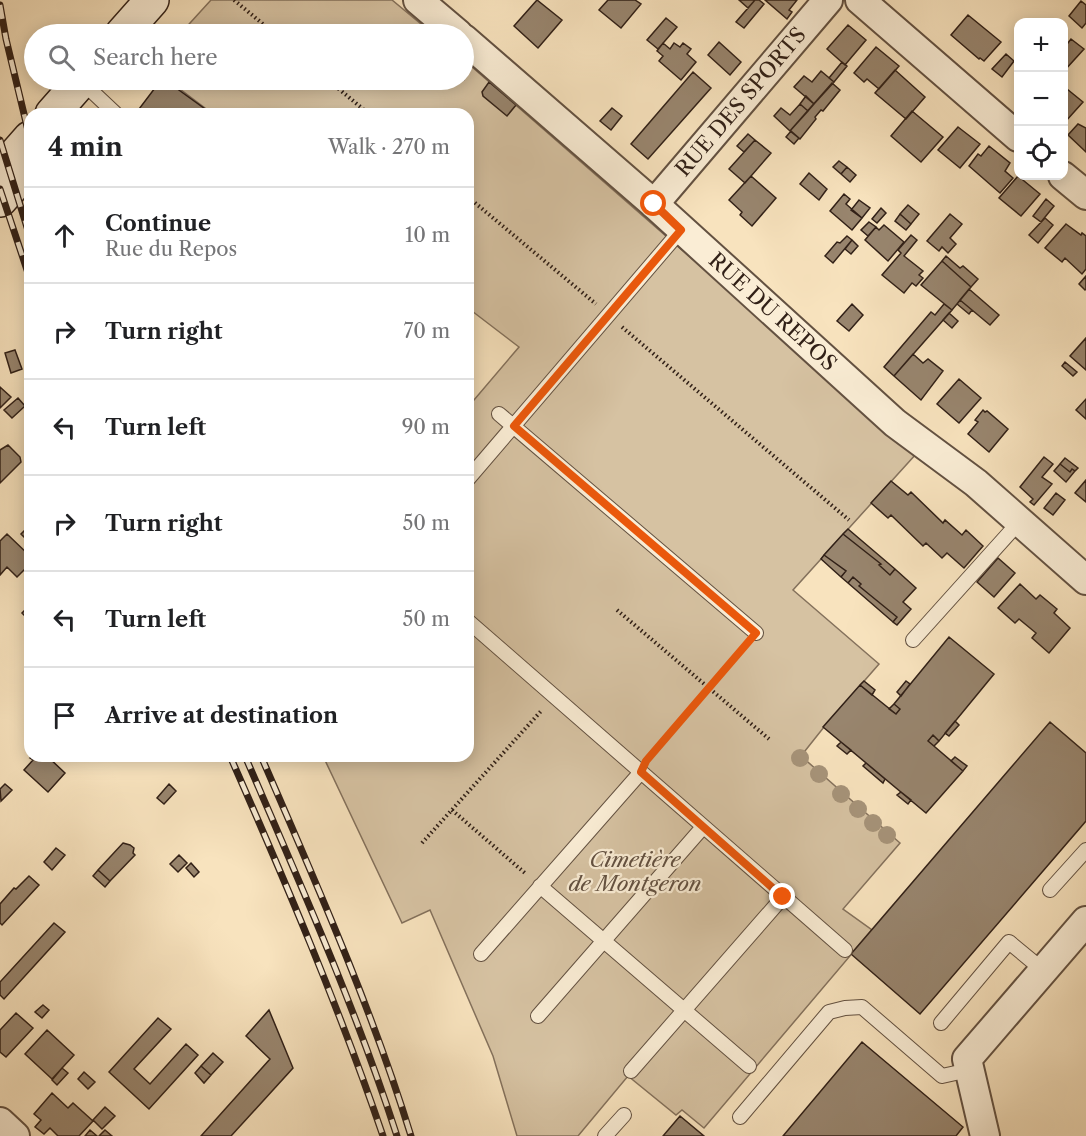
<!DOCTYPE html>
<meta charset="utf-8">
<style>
body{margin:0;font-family:"Libre Caslon Text",serif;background:#f2f2f2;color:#202124}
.controls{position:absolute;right:18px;top:18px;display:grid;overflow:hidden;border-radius:12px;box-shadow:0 3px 15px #0003}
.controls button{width:54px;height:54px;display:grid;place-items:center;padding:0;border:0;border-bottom:2px solid #e0e0e0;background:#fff;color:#202124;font:30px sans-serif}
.stop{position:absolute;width:18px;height:18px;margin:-14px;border:4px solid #ea580c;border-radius:50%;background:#fff}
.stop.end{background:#ea580c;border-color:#fff;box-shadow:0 2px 6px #0008}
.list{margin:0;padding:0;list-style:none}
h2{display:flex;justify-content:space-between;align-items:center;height:78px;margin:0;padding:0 24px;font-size:26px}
h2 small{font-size:20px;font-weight:400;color:#757577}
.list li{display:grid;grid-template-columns:39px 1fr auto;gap:18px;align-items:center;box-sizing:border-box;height:96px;padding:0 24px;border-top:2px solid #e0e0e0}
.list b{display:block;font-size:22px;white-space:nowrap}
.list p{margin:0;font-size:20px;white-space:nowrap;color:#757577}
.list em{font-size:20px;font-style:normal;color:#757577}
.icon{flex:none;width:33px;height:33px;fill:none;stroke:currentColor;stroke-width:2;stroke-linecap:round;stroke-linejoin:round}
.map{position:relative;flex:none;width:1086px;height:1136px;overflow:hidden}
.search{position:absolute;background:#fff;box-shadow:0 3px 15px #0003;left:24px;top:24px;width:450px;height:66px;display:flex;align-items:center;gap:15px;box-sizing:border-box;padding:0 21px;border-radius:33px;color:#757577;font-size:22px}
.panel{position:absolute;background:#fff;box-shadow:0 3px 15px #0003;left:24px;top:108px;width:450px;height:654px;border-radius:18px}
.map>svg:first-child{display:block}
</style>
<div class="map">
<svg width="1086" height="1136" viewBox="0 0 1086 1136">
<rect width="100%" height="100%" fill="#f8e3be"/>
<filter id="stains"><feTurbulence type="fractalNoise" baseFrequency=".00333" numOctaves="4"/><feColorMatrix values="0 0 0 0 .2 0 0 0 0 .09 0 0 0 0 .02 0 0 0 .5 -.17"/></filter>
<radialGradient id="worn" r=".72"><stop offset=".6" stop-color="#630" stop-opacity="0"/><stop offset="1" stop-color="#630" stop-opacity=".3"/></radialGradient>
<!-- green -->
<path fill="#d6c2a2" stroke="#84715c" stroke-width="1.5" d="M211,0H392L433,34H180Z
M464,60L916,454L793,590L879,664L824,727L801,756L900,843L843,909L872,930L704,1128L682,1110L676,1115L628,1076L578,1136H517L493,1056L430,910L402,923L323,756H468V407L519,347L468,308V114H213L168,80H464Z"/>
<!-- building -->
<path fill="#98856e" stroke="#312017" stroke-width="1.5" d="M537,0L562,20L538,48L514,26Z
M608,0H635L641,4L621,28L599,10Z
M739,0H755L748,8Z
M755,0H759L764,4L744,28L736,22Z
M765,0H797L789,10L792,12L787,19Z
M1081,1L1086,5V23L1082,28L1069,16Z
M968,15L1001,42L984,61L980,58L979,59L951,35Z
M666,18L677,27L658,49L647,40Z
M848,25L866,40L845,65L827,49Z
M1071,39L1084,49L1064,71V48Z
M719,42L741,62L730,75L708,55Z
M663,43L670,49L674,43L680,47L683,43L691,49L687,54L696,62L681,80L659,61L663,56L657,51Z
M876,47L899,66L879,89L867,79L864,82L854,73Z
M1006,54L1014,61L1002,77L992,69Z
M842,62L847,66L834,82L829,78Z
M895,70L925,97L906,119L875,93Z
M821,71L834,82L814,104L794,87L804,76L812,82Z
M693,72L711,88L648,159L631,144Z
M161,80H165L212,114H146L139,109Z
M489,82L516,105L507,116L483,96L482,92Z
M832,83L840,90L823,111L821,110L815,117L816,119L800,139L790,131Z
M1067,89L1083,102L1066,121L1064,119V94Z
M806,96L814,104L808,111L800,104Z
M800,104L808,111L790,131L774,116L781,108L790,115Z
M612,108L622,116L611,130L600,121Z
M912,111L943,137L921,162L891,136Z
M1078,124L1086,128V152L1068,135Z
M958,127L980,144L960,168L938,150Z
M791,131L799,138L794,144L786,137Z
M748,134L755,140L744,152L737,146Z
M755,140L771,153L745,183L729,169Z
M989,146L1010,163L1005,171L1013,178L1000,193L969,166L978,154L981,156Z
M839,161L847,167L841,174L833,167Z
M847,167L856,175L850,182L841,174Z
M809,173L827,189L819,200L800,184Z
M751,176L776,198L752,226L740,215L742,212L729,200Z
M1018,176L1040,194L1021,216L999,198Z
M844,194L850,199L846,204L862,218L852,230L830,211Z
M1046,199L1054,206L1041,222L1033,216Z
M859,200L870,208L862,218L851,210Z
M908,205L919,214L911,224L900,214Z
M881,208L886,213L877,223L872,219Z
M900,214L911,224L906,230L895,221Z
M950,214L962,224L950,238L956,244L948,253L942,247L939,251L927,241Z
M1045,218L1053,225L1038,243L1029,235Z
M869,222L876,227L868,236L861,230Z
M1066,224L1081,235L1082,233L1086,236V269L1082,274L1065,258L1062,262L1045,248Z
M884,225L904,242L888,261L865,240L876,227L879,230Z
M911,235L917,240L904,256L923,271L919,275L923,278L916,286L912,283L904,293L882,275L901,253L898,250Z
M847,236L852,240L833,263L825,256L837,242L840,243Z
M852,240L858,246L851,254L845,249Z
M946,256L960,268L963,266L978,279L971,287L942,261Z
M942,261L971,287L952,310L921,285Z
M1086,276V289L1085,290L1079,284Z
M969,289L999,315L990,325L960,300Z
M960,300L972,310L969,314L957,304Z
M852,304L863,315L849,331L837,321Z
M944,304L952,310L894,376L884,367L931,312L935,315Z
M949,313L958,321L952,328L943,320Z
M1086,338V370L1070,356Z
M15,350L22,369L11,373L5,353Z
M913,354L923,363L928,359L943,371L921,400L894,376Z
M1065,362L1077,372L1073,376L1062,366Z
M959,379L981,398L959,423L937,404Z
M0,387L11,397L0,408Z
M18,398L25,406L12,418L4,410Z
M1086,399V419L1076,410Z
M983,410L985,412L987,411L1008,429L989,452L968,434L978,422L975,420Z
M8,445L20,457L21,462L0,483V450Z
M1044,457L1053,464L1042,477L1052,484L1034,505L1030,502L1033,499L1020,487Z
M1065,458L1078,468L1075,471L1072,469L1070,472L1060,464Z
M1060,464L1070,472L1072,469L1075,471L1066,482L1054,471Z
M1086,480V502L1075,493Z
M891,481L908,495L911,492L943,523L945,520L962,535L966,530L983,546L964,568L947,553L942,558L926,543L923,546L891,515L888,518L871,503Z
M1056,493L1065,500L1053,515L1044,508Z
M30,525V543L21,534Z
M848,529L895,569L890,575L879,565L881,564L843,534Z
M7,534L30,556V564L17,577L7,567L0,575V541Z
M843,534L881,564L879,565L890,575L895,569L916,588L903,602L911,609L897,625L893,622L897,617L859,586L861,584L853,577L848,583L841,577L846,571L824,555Z
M824,555L846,571L841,577L821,559Z
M998,558L1015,573L994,597L977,582Z
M853,577L861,584L859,586L897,617L893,622L848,583Z
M1020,584L1036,599L1040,595L1057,609L1054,613L1070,628L1049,653L1032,638L1036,633L1019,619L1015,623L998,608Z
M30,605V621L22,613Z
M949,637L994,674L939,741L933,735L928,741L963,771L926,813L823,727L860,685L896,714L900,709L894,704Z
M864,681L875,690L872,695L860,685Z
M906,681L910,684L901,696L897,692Z
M894,704L900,709L896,714L889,709Z
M955,721L959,725L949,736L945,733Z
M1050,722L1086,753V821L920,1014L851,954Z
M933,735L939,741L934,746L928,741Z
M841,742L851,750L847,754L837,746Z
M33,756H47L65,773L48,792L24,770L33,760L30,758Z
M955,757L967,766L963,771L951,761Z
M866,763L885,779L883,783L863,766Z
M5,784L12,790L1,801L0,789Z
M169,784L176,791L164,804L157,798Z
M901,792L911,800L908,804L897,795Z
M123,843L130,845L134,848L133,853L135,855L110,881L98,870Z
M56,848L65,855L52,870L44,862Z
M179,855L187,863L178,872L170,864Z
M191,863L199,872L194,877L186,868Z
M98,870L110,881L105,887L93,876Z
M29,876L39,885L2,925L0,923V904L14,888L16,889Z
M54,923L65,932L4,999L0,995V982Z
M43,1005L49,1010L42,1018L35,1012Z
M269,1010L293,1068L231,1136H201L270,1059L246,1036Z
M16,1013L33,1028L6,1057L0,1052V1030Z
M158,1018L171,1029L134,1069L150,1084L186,1044L198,1055L149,1109L109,1072Z
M47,1030L74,1055L52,1079L25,1054Z
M862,1042L963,1127L956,1136H783Z
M213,1053L223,1062L211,1075L201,1066Z
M201,1066L211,1075L204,1083L195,1073Z
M62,1068L68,1073L57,1085L52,1080Z
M84,1072L95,1082L88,1089L78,1079Z
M52,1093L68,1108L73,1103L93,1121L79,1136H58L50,1128L44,1134L35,1127L41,1120L34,1114Z
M105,1107L115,1116L102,1129L93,1120Z
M680,1116L704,1136H663Z
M90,1130L97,1136H85Z
M105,1130L112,1136H99Z"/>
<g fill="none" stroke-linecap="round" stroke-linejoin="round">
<defs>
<path id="service" d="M81,81L116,114
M499,414L756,633
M468,479L681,230
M468,621L845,950
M913,640L1020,521
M540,886L749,1066
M1050,890L1086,850
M481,954L641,772
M538,1016L703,827
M941,1023L1009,942L1044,971
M631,1071L783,897
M740,1117L829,1012L845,1008L862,1007L942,1076L969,1070
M605,1136L624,1115"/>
<g id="minor">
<path d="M418,0L458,34"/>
<path d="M860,0L1018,137"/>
<path id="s1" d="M464,39L654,204L895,423L976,483L1086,580"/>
<path d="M1063,176L1086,195"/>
<path id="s2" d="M654,204L828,0"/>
<path d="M0,1122L15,1136"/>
<path d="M985,1136L967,1059L1086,921"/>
</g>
<path id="secondary" d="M122,34L152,0
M52,114L82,80
M0,172L30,138
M0,200L30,166"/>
</defs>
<!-- service casing -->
<use href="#service" stroke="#635141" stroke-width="16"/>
<!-- minor casing -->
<use href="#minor" stroke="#635141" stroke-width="32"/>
<!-- secondary casing -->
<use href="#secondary" stroke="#312017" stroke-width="36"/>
<!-- path -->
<path stroke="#312017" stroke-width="4" stroke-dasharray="1.5 3" stroke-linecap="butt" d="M234,0L275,34
M328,80L369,114
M468,197L596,304
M622,327L849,520
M617,610L769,739
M649,757L744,647
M452,810L526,874
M422,843L542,710"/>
<!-- service -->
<use href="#service" stroke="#faedd5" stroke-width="14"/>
<!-- minor -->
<use href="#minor" stroke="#faedd5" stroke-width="28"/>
<!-- secondary -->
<use href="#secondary" stroke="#faedd5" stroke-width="33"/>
<defs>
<path id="rail" d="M0,5L6,39L30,139
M0,140L30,237
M0,189L30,279
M230,756C285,881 339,1007 383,1136
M245,756C299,881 355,1006 397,1136
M261,756C315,881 371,1006 411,1136"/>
</defs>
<!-- rail casing -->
<use href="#rail" stroke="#312017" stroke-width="7"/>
<!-- rail -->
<use href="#rail" stroke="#faedd5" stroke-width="4.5" stroke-dasharray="14" stroke-linecap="butt"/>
</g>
<!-- trees -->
<g fill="#a69379">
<circle cx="800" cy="758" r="9"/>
<circle cx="819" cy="774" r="9"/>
<circle cx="841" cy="794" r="9"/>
<circle cx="858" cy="809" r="9"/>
<circle cx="873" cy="823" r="9"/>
<circle cx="887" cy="835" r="9"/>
</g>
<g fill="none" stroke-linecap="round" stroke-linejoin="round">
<!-- route -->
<path stroke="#ea580c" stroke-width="8" d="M654,204L681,230L514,426L756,633L646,761L641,772L783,897"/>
</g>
<g text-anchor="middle" stroke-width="4.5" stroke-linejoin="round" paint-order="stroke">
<!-- street labels -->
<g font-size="21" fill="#312017" stroke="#faedd5">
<text dy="7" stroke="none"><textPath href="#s2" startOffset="134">RUE DES SPORTS</textPath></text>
<text dy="7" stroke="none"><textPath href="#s1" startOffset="412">RUE DU REPOS</textPath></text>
</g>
<!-- park labels -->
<g font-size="21" font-style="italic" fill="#635141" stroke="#faedd5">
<text x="635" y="867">Cimetière<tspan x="635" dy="24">de Montgeron</tspan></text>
</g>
</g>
<rect width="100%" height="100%" filter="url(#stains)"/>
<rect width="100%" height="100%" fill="url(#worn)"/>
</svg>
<div class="controls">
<button>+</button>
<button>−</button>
<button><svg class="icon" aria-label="locate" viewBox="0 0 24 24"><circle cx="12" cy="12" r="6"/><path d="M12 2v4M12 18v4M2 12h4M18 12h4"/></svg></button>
</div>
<div class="stop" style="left:654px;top:204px"></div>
<div class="stop end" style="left:783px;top:897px"></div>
<div class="search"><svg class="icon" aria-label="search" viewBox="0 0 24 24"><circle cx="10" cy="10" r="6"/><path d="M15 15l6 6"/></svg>Search here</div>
<section class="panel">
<h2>4 min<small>Walk · 270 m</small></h2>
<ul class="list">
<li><svg class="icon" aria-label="ahead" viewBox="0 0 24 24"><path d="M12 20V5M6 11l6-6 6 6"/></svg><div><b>Continue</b><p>Rue du Repos</p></div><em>10 m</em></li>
<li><svg class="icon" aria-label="right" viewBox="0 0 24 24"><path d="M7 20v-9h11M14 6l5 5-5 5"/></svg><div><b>Turn right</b></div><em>70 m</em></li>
<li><svg class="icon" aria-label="left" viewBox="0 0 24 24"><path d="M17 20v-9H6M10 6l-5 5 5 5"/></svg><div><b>Turn left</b></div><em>90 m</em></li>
<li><svg class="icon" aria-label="right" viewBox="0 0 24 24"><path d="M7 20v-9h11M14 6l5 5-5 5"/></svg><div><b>Turn right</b></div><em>50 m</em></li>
<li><svg class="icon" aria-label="left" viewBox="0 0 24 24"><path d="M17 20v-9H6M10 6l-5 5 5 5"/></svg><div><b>Turn left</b></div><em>50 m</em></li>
<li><svg class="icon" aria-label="arrive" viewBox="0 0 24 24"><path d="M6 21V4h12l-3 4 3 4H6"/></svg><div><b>Arrive at destination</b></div></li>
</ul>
</section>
</div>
